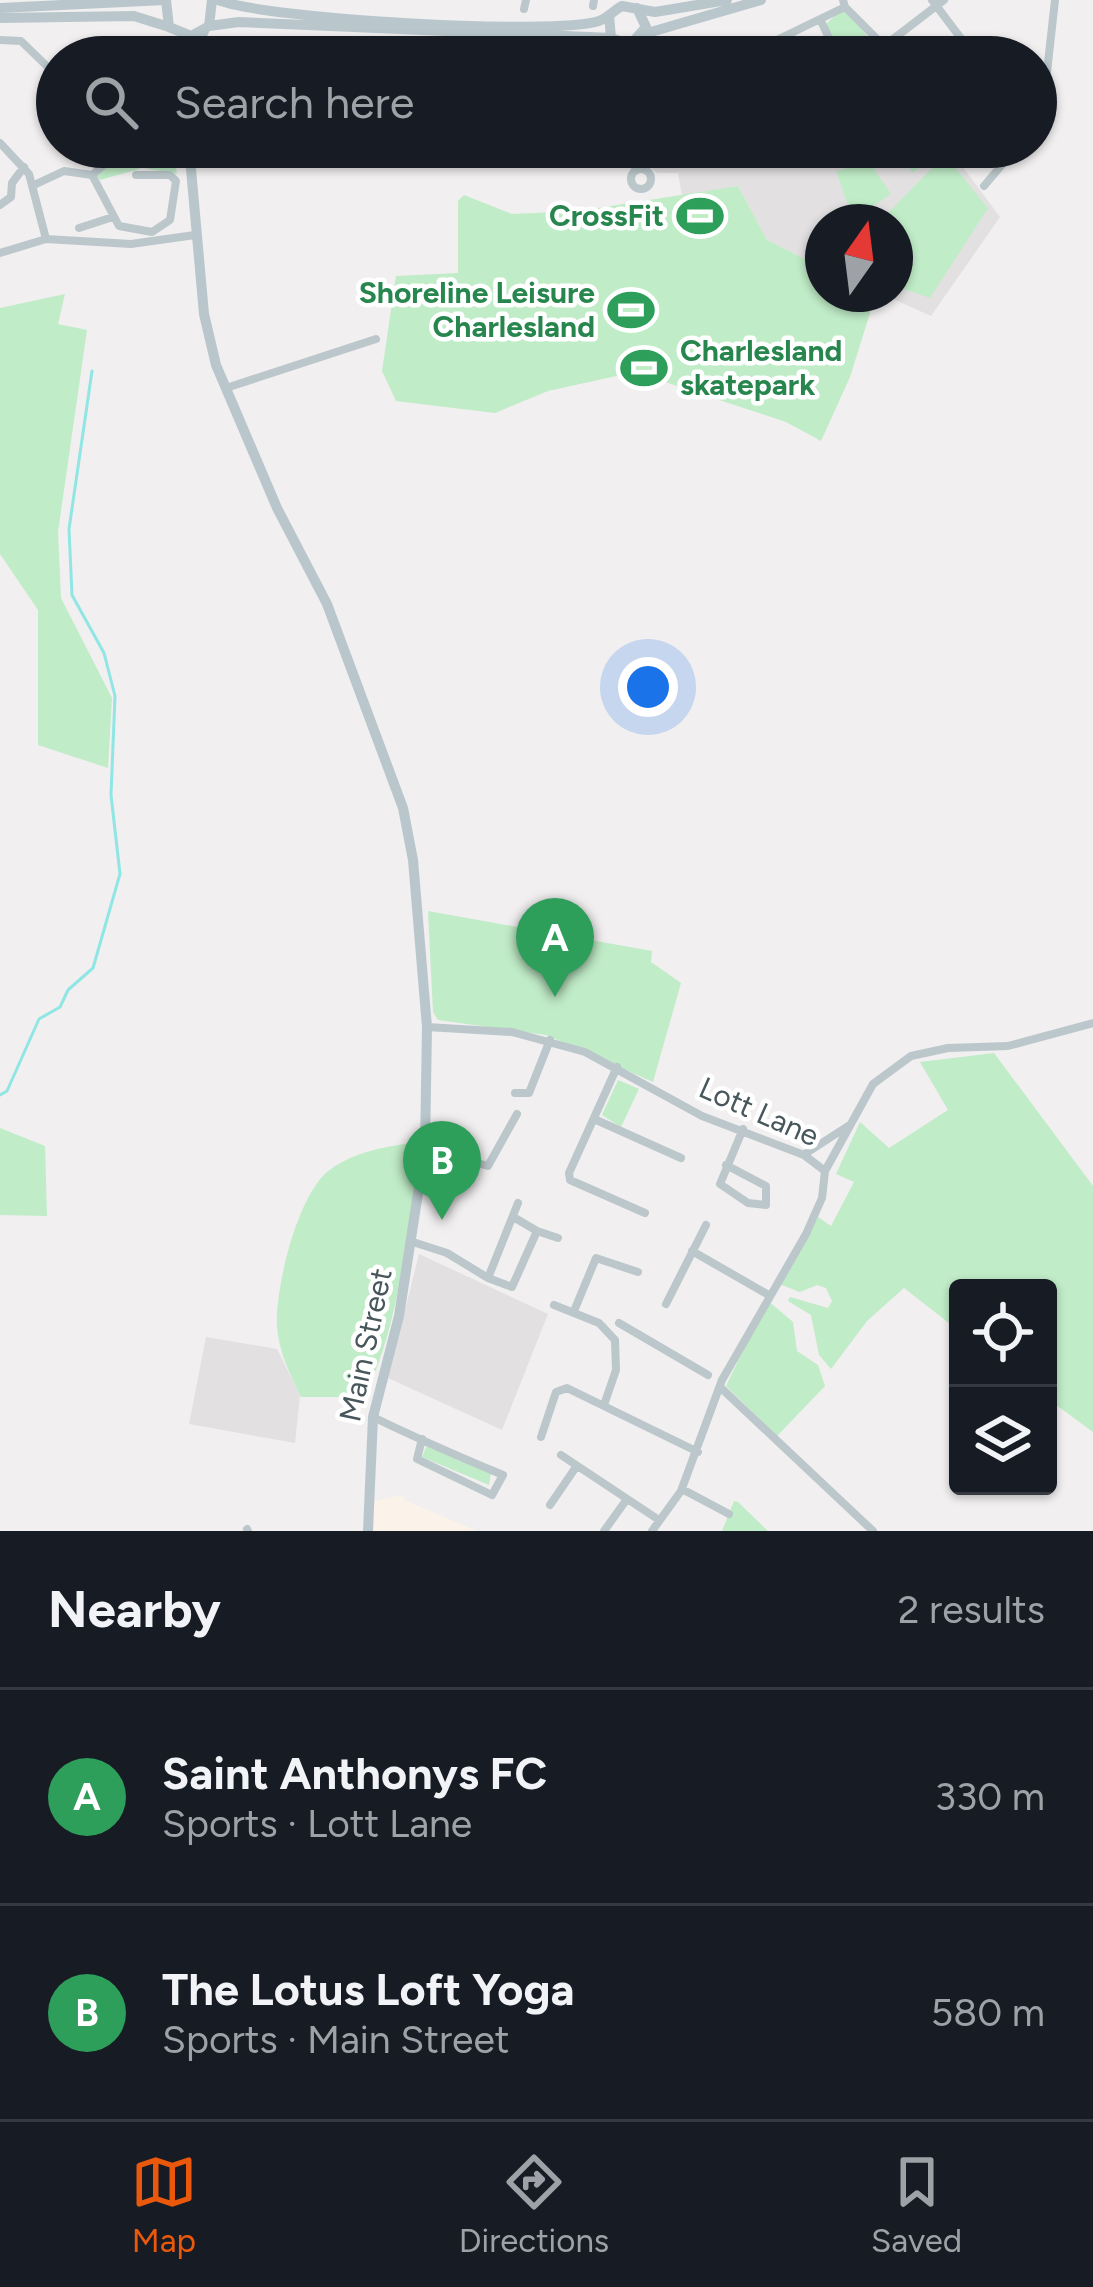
<!DOCTYPE html>
<meta charset="utf-8">
<style>
body{margin:0;font-family:Figtree,sans-serif;background:#20242c;color:#f1f3f6}
.controls{position:absolute;right:36px;bottom:36px;display:grid;overflow:hidden;border-radius:12px;box-shadow:0 3px 9px #0004}
.controls button{width:108px;height:108px;display:grid;place-items:center;padding:0;border:0;border-bottom:3px solid #363941;background:#171b24;color:#f1f3f6;font:60px sans-serif}
.compass{position:absolute;left:805px;top:204px;width:108px;height:108px;border-radius:50%;background:#171b24;box-shadow:0 3px 9px #0004;rotate:14deg}
.you{position:absolute;left:648px;top:687px;width:42px;height:42px;margin:-30px;border:9px solid #fff;border-radius:50%;background:#1a73e8;box-shadow:0 0 0 18px #1a73e833}
.badge{display:grid;place-items:center;width:78px;height:78px;border-radius:50%;background:#ea580c;color:#fff;font-size:39px;font-weight:700}
.pin{position:absolute;translate:-50% -99px;filter:drop-shadow(0 3px 6px #0008)}
.pin::after{content:'';position:absolute;top:63px;width:42px;height:36px;background:inherit;clip-path:polygon(0 0,100% 0,50% 100%)}
.list{margin:0;padding:0;list-style:none}
h2{display:flex;justify-content:space-between;align-items:center;height:156px;margin:0;padding:0 48px;font-size:51px}
h2 small{font-size:39px;font-weight:400;color:#9ea1a6}
.list li{display:grid;grid-template-columns:78px 1fr auto;gap:36px;align-items:center;box-sizing:border-box;height:216px;padding:0 48px;border-top:3px solid #363941}
.list b{display:block;font-size:45px;white-space:nowrap}
.list p{margin:0;font-size:39px;white-space:nowrap;color:#9ea1a6}
.list em{font-size:39px;font-style:normal;color:#9ea1a6}
.icon{flex:none;width:66px;height:66px;fill:none;stroke:currentColor;stroke-width:2;stroke-linecap:round;stroke-linejoin:round}
.map{position:relative;flex:none;width:1093px;height:1531px;overflow:hidden}
.search{position:absolute;background:#171b24;box-shadow:0 3px 9px #0004;left:36px;right:36px;top:36px;height:132px;display:flex;align-items:center;gap:30px;box-sizing:border-box;padding:0 42px;border-radius:66px;color:#9ea1a6;font-size:45px}
.sheet{height:588px;background:#171b24}
nav{display:flex;justify-content:space-around;align-items:center;box-sizing:border-box;height:168px;border-top:3px solid #363941;background:#171b24;font-size:33px;color:#9ea1a6}
nav a{display:grid;justify-items:center;gap:6px}
nav .on{color:#ea580c}
.map>svg:first-child{display:block}
</style>
<div class="map">
<svg width="1093" height="1531" viewBox="0 0 1093 1531">
<rect width="100%" height="100%" fill="#f1eff0"/>
<!-- commercial -->
<path fill="#fbf2ea" d="M403,1495L404,1500L477,1531H373L374,1501Z"/>
<!-- education -->
<path fill="#e2e0e1" d="M646,147H948L1000,217L931,316L882,294H895V222H823V268L767,240L738,186L682,196L678,173H657L647,164Z
M419,1254L548,1314L502,1430L388,1378Z
M206,1337L277,1349L300,1395L295,1443L189,1424Z"/>
<!-- green -->
<path fill="#c0ecc7" d="M841,10L848,12L884,57H841L825,25Z
M158,147L171,152L164,147H173L177,174L147,169L146,161L139,169L100,180L97,176L128,149Z
M859,147L891,194L853,219L836,171L851,167L843,153Z
M894,147H935L939,151L913,173Z
M945,155L988,208L930,298L895,286V222H879Z
M738,186L767,240L823,268V294H876L850,377L821,441L786,422L653,378L621,375L548,391L495,413L396,401L382,371L396,276L458,273V201L464,195L512,214L579,211Z
M65,294L58,324L87,330L58,532L61,598L112,698L108,768L38,745V610L0,554V308Z
M428,911L652,951L651,962L681,983L653,1082L546,1035L438,1020L433,1012Z
M994,1053L1093,1186V1432L1048,1399V1288H958V1330L904,1288L867,1321L831,1369L819,1355L811,1315L788,1301L790,1297L828,1308L832,1301L826,1288L817,1285L800,1292L779,1284L818,1217L831,1226L854,1182L836,1174L860,1122L889,1148L948,1110L920,1062Z
M618,1080L639,1089L621,1127L602,1115Z
M0,1128L45,1146L47,1216L0,1215Z
M412,1143L418,1164C406,1242 399,1322 366,1394L357,1397H301C290,1374 279,1353 277,1326C275,1288 298,1191 331,1169C355,1152 383,1147 412,1143Z
M767,1300L793,1322L797,1351L818,1365L825,1386L777,1436L726,1386Z
M427,1445L491,1473L489,1485L422,1457Z
M734,1501L738,1502L768,1531H722Z"/>
<g fill="none" stroke-linecap="round" stroke-linejoin="round">
<!-- stream -->
<path stroke="#90e6e4" stroke-width="3" d="M0,1095L7,1091L39,1019L60,1007L68,990L93,968L120,874L111,795L115,696L104,653L72,595L69,529L92,371"/>
<!-- street -->
<path stroke="#bbc7cb" stroke-width="8" d="M932,0L975,57
M593,6L594,0
M845,7L884,46L944,0
M524,9L526,0
M820,19L838,57
M0,40L21,41L57,76
M681,40L684,57
M758,49L845,7L843,0
M116,57L118,43L132,45L131,57
M638,57L640,39
M723,57L758,49L760,57
M1043,108L1055,0
M0,143L29,174L46,239
M162,152L163,147
M631 179a10 10 0 1 1 20 0a10 10 0 1 1-20 0Z
M635,170L637,147
M92,175L126,147
M34,185L64,171L92,175L119,226L152,232L170,220L176,181L170,175H136
M984,186L1017,147
M0,205L11,197L12,183L24,167
M79,228L113,217
M0,253L46,239L131,244L195,235
M226,388L376,339
M427,1027L512,1032L585,1052L702,1116L804,1155L825,1171
M617,1067L569,1173L570,1180L645,1213
M515,1093H529L550,1040
M594,1119L681,1158
M425,1148L488,1166L517,1114
M805,1154L848,1126
M726,1165L766,1186V1205L748,1203L720,1184L743,1129
M825,1171L873,1084L911,1056L948,1048L1008,1046L1093,1023
M515,1218L537,1231L512,1287L488,1278L518,1203
M537,1231L558,1238
M413,1242L447,1253L488,1278
M692,1251L767,1294
M666,1304L706,1225
M554,1305L599,1323L615,1340L616,1370L605,1402
M574,1311L596,1258L638,1272
M619,1323L708,1375
M720,1387L873,1531
M373,1417C416,1438 460,1457 503,1475L492,1495L417,1459L422,1439
M541,1437L556,1392L567,1388L698,1452
M561,1455L659,1520
M682,1489L729,1514
M550,1505L576,1467
M247,1529L248,1531
M604,1531L627,1499
M652,1531L681,1491L722,1380L806,1234L822,1198L825,1171"/>
<!-- secondary -->
<path stroke="#b9c7cc" stroke-width="10" d="M166,0L169,27L191,36L209,26L212,0
M218,0C264,19 552,36 599,21C608,18 614,10 622,6L655,12L727,0
M0,8L165,0
M609,15L611,38L630,45L646,27L637,8
M0,18L134,16L169,27
M209,26L239,22L611,38
M644,34L761,0
M191,57L204,31
M189,147L204,314L216,365L277,508L327,604L403,808L413,860L427,1027L425,1148L399,1316L373,1417L368,1531"/>
</g>
<!-- icons -->
<defs>
<symbol id="stadium-bare" viewBox="-9 -9 18 18"><path d="M0-5a6.5 5 0 1 0 0 10a6.5 5 0 1 0 0-10ZM-3.5-1.8h7v3.6h-7Z" fill="#2e9e5b" stroke="#fff" stroke-width="2.5" paint-order="stroke"/></symbol>
</defs>
<g fill-rule="evenodd">
<use href="#stadium-bare" x="667" y="183" width="66" height="66"/>
<use href="#stadium-bare" x="598" y="277" width="66" height="66"/>
<use href="#stadium-bare" x="611" y="335" width="66" height="66"/>
</g>
<g text-anchor="middle" stroke-width="9" stroke-linejoin="round" paint-order="stroke">
<!-- leisure labels -->
<g font-size="30" font-weight="bold" fill="#27864d" stroke="#fff" text-anchor="end">
<text x="664" y="226">CrossFit</text>
<text x="595" y="303">Shoreline Leisure<tspan x="595" dy="34">Charlesland</tspan></text>
<text x="680" y="361" text-anchor="start">Charlesland<tspan x="680" dy="34">skatepark</tspan></text>
</g>
<!-- street labels -->
<g font-size="30" fill="#48575b" stroke="#fff">
<text transform="translate(759 1112) rotate(24)" y="10">Lott Lane</text>
<text transform="translate(366 1345) rotate(-78)" y="10">Main Street</text>
</g>
</g>
</svg>
<div class="controls">
<button><svg class="icon" aria-label="locate" viewBox="0 0 24 24"><circle cx="12" cy="12" r="6"/><path d="M12 2v4M12 18v4M2 12h4M18 12h4"/></svg></button>
<button><svg class="icon" aria-label="layers" viewBox="0 0 24 24"><path d="M12 4l9 5-9 5-9-5zM3 14l9 5 9-5"/></svg></button>
</div>
<svg class="compass" viewBox="-18 -18 36 36"><path d="M0-13l5 13h-10z" fill="#e53935"/><path d="M0 13l5-13h-10z" fill="#9ea1a6"/></svg>
<div class="you"></div>
<div class="pin badge" style="left:555px;top:997px;background:#2e9e5b">A</div>
<div class="pin badge" style="left:442px;top:1220px;background:#2e9e5b">B</div>
<div class="search"><svg class="icon" aria-label="search" viewBox="0 0 24 24"><circle cx="10" cy="10" r="6"/><path d="M15 15l6 6"/></svg>Search here</div>
</div>
<section class="sheet">
<h2>Nearby<small>2 results</small></h2>
<ul class="list">
<li><span class="badge" style="background:#2e9e5b">A</span><div><b>Saint Anthonys FC</b><p>Sports · Lott Lane</p></div><em>330 m</em></li>
<li><span class="badge" style="background:#2e9e5b">B</span><div><b>The Lotus Loft Yoga</b><p>Sports · Main Street</p></div><em>580 m</em></li>
</ul>
</section>
<nav>
<a class="on"><svg class="icon" aria-label="map" viewBox="0 0 24 24"><path d="M3 6l6-2 6 2 6-2v14l-6 2-6-2-6 2zM9 4v14M15 6v14"/></svg>Map</a>
<a><svg class="icon" aria-label="directions" viewBox="0 0 24 24"><path d="M12 3l9 9-9 9-9-9zM9 14v-3h6M13 9l2 2-2 2"/></svg>Directions</a>
<a><svg class="icon" aria-label="saved" viewBox="0 0 24 24"><path d="M7 4h10v16l-5-4-5 4z"/></svg>Saved</a>
</nav>
